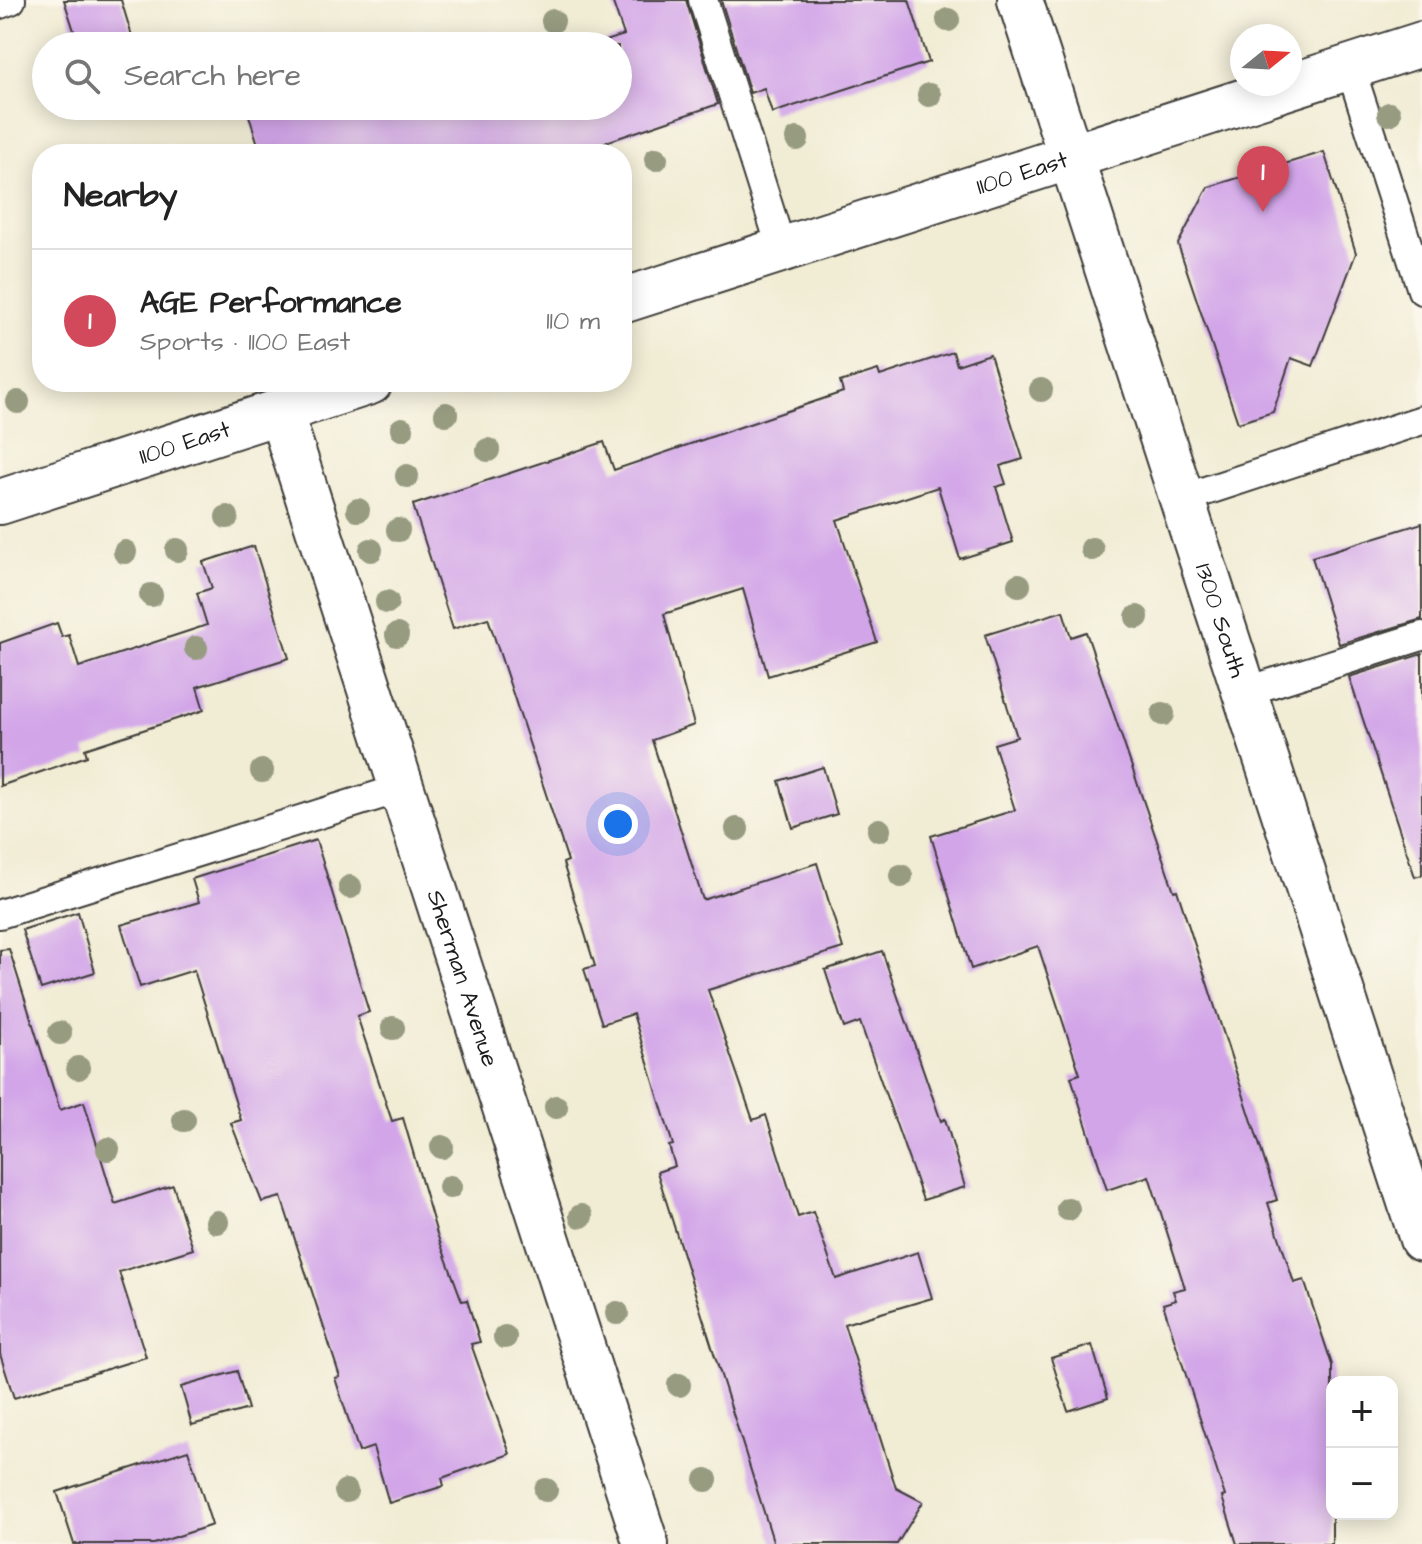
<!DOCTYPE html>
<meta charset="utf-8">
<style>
body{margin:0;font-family:"Architects Daughter",sans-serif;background:#f6f6f6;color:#222}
.controls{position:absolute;right:24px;bottom:24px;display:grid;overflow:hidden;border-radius:16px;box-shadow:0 4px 20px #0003}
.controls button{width:72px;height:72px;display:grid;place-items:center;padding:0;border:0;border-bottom:2px solid #e0e0e0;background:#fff;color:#222;font:40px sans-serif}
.compass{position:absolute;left:1230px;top:24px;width:72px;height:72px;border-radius:50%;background:#fff;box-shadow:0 4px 20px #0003;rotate:72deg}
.you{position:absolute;left:618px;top:824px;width:28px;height:28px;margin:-20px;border:6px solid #fff;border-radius:50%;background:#1a73e8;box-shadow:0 0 0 12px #1a73e833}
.badge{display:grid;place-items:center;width:52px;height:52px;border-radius:50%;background:#d1495b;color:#fff;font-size:26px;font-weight:700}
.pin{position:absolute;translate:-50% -66px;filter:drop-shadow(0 2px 4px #0008)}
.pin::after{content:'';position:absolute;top:42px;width:28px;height:24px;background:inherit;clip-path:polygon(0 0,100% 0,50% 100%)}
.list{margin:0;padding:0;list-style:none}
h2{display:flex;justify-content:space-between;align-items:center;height:104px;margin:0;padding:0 32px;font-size:34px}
h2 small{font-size:26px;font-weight:400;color:#767676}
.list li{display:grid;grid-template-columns:52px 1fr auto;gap:24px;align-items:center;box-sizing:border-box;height:144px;padding:0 32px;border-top:2px solid #e0e0e0}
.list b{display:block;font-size:30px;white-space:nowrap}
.list p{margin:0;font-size:26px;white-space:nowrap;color:#767676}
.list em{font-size:26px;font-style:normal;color:#767676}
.icon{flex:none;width:44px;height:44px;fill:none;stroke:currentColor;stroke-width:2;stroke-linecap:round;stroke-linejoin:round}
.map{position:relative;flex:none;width:1422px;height:1544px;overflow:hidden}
.search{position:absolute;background:#fff;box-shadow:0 4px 20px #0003;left:32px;top:32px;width:600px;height:88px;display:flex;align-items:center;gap:20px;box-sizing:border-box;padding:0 28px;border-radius:44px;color:#767676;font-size:30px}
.panel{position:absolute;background:#fff;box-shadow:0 4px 20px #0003;left:32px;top:144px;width:600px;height:248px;border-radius:32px}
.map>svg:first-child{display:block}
</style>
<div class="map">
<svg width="1422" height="1544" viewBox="0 0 1422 1544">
<rect width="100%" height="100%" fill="#fbf7ec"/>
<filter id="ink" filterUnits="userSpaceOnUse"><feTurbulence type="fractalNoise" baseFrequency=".0125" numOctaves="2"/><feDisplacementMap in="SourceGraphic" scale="16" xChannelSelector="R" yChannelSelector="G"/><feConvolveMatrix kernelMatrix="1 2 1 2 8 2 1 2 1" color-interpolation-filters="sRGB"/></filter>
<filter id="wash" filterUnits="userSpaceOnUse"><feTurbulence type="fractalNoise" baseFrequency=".006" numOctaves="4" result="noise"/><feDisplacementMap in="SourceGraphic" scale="32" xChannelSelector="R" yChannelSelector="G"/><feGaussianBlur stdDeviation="1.8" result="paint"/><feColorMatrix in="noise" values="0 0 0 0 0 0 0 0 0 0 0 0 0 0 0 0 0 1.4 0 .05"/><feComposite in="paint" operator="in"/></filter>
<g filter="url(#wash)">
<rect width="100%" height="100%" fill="#f1ecd4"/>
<g id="blocks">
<!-- building -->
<path fill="#d2a5e8" d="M64,0H121L135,46H79Z
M612,0H686L718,104L571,154H261L246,106H618V46H589L624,35Z
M721,0H909L929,62L772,113L764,88L750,93Z
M1324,152L1356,253L1313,366L1291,358L1273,412L1238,423L1178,244L1208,187Z
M953,352L957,365L990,354L1023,459L1000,466L1006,484L996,487L1013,542L960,559L938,487L837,520L877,642L768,676L743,589L664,614L694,725L652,740L703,900L817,863L843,948L708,990L753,1120L766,1115L798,1217L813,1212L836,1279L918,1252L932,1298L844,1324L896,1488L923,1502L897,1544H774L657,1172L675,1166L669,1146L673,1145L633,1014L602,1024L584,969L595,966L563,863L568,861L488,618L453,629L413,505L604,442L614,470L843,392L840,382L878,370L880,376Z
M1422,523V619L1339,644L1312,557Z
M254,546L289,658L197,687L204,710L85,749L87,756L0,786V643L57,623L62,637L69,635L79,667L207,625L197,593L212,588L203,562Z
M1063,611L1071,637L1086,632L1174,891L1177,890L1258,1140L1277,1200L1268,1203L1294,1283L1304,1280L1332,1365V1544H1237L1222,1497L1225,1496L1163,1304L1176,1300L1173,1291L1185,1288L1149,1176L1107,1190L1071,1077L1080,1074L1038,946L971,969L931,836L1015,810L994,744L1017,737L985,635Z
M1422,654V875L1415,877L1349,677Z
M823,767L837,814L793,828L779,781Z
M316,840L369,1012L357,1016L392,1121L403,1118L437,1234L462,1301L467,1300L480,1342L471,1344L510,1454L442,1478L444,1486L389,1503L373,1447L359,1452L335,1378L340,1377L281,1197L262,1202L231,1123L241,1120L194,970L140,987L121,925L199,902L192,879Z
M78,912L95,972L41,989L22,930Z
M9,949L60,1110L84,1102L115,1204L173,1185L193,1249L119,1272L146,1357L14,1398L0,1354V950Z
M882,951L941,1121L945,1119L965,1187L923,1200L860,1022L844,1028L825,970Z
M1092,1345L1108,1398L1068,1411L1051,1358Z
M237,1371L248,1409L192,1425L181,1387Z
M188,1450L212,1525L154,1544H74L57,1492Z"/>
</g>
</g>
<g filter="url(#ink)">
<use href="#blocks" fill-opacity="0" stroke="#3c3b38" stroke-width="2"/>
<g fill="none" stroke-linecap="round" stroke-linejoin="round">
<defs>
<path id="service" d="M703,0L782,250
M0,4L11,0
M1350,67L1422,290
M1181,499L1422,420
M1244,692L1422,636
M0,914L402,788"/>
<g id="minor">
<path id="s1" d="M280,411L646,1544"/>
</g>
<g id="tertiary">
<path id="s2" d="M1020,0L1422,1239"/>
<path id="s3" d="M622,301L1422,44"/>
<path id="s4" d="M0,502L370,382"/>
</g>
</defs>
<!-- service casing -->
<use href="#service" stroke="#3c3b38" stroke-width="32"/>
<!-- minor casing -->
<use href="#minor" stroke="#3c3b38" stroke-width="48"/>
<!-- tertiary casing -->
<use href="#tertiary" stroke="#3c3b38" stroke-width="48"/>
<!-- service -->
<use href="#service" stroke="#fff" stroke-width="28"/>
<!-- minor -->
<use href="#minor" stroke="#fff" stroke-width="44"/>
<!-- tertiary -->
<use href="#tertiary" stroke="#fff" stroke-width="44"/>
</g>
<!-- trees -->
<g fill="#979c81">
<circle cx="948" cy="20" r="12"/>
<circle cx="553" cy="21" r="12"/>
<circle cx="929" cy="95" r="12"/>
<circle cx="1389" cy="114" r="12"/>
<circle cx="797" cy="139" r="12"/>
<circle cx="656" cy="159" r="12"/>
<circle cx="1041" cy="390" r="12"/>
<circle cx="18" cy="402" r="12"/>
<circle cx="446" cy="414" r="12"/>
<circle cx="402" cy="429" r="12"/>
<circle cx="488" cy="450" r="12"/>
<circle cx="407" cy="476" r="12"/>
<circle cx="358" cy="510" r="12"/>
<circle cx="227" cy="517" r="12"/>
<circle cx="398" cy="530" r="12"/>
<circle cx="1092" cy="549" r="12"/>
<circle cx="177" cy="550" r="12"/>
<circle cx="371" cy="550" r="12"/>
<circle cx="125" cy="552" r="12"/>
<circle cx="1019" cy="585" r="12"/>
<circle cx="151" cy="595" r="12"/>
<circle cx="387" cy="602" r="12"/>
<circle cx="1137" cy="617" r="12"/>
<circle cx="397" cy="635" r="12"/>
<circle cx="196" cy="648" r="12"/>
<circle cx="1163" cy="714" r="12"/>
<circle cx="262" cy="771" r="12"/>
<circle cx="737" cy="829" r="12"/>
<circle cx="879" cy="830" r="12"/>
<circle cx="901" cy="876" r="12"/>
<circle cx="350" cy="887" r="12"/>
<circle cx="393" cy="1028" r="12"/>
<circle cx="60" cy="1033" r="12"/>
<circle cx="78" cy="1068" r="12"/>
<circle cx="556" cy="1107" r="12"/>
<circle cx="184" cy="1120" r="12"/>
<circle cx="442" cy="1147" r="12"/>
<circle cx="108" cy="1149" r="12"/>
<circle cx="450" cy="1187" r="12"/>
<circle cx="1068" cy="1209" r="12"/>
<circle cx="581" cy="1216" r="12"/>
<circle cx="217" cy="1222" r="12"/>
<circle cx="617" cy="1313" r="12"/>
<circle cx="505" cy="1337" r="12"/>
<circle cx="679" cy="1385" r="12"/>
<circle cx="706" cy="1480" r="12"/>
<circle cx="546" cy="1490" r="12"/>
<circle cx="346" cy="1491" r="12"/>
</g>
</g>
<g text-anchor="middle" stroke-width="6" stroke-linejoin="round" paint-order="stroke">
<!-- street labels -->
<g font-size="24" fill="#1c1c1c" stroke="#fbf7ec">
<text dy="8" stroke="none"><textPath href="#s3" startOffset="420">1100 East</textPath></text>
<text dy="8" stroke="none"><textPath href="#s4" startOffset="194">1100 East</textPath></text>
<text dy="8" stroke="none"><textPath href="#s2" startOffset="652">1300 South</textPath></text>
<text dy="8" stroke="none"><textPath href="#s1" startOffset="596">Sherman Avenue</textPath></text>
</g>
</g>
</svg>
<div class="controls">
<button>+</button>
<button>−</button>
</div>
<svg class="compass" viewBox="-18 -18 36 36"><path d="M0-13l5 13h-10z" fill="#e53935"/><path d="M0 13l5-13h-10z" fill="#767676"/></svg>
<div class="you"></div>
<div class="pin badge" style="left:1263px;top:212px">1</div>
<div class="search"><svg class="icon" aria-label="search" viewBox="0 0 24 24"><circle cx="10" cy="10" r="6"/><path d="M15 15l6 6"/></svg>Search here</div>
<section class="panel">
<h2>Nearby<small></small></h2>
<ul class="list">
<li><span class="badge">1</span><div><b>AGE Performance</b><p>Sports · 1100 East</p></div><em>110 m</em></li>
</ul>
</section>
</div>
